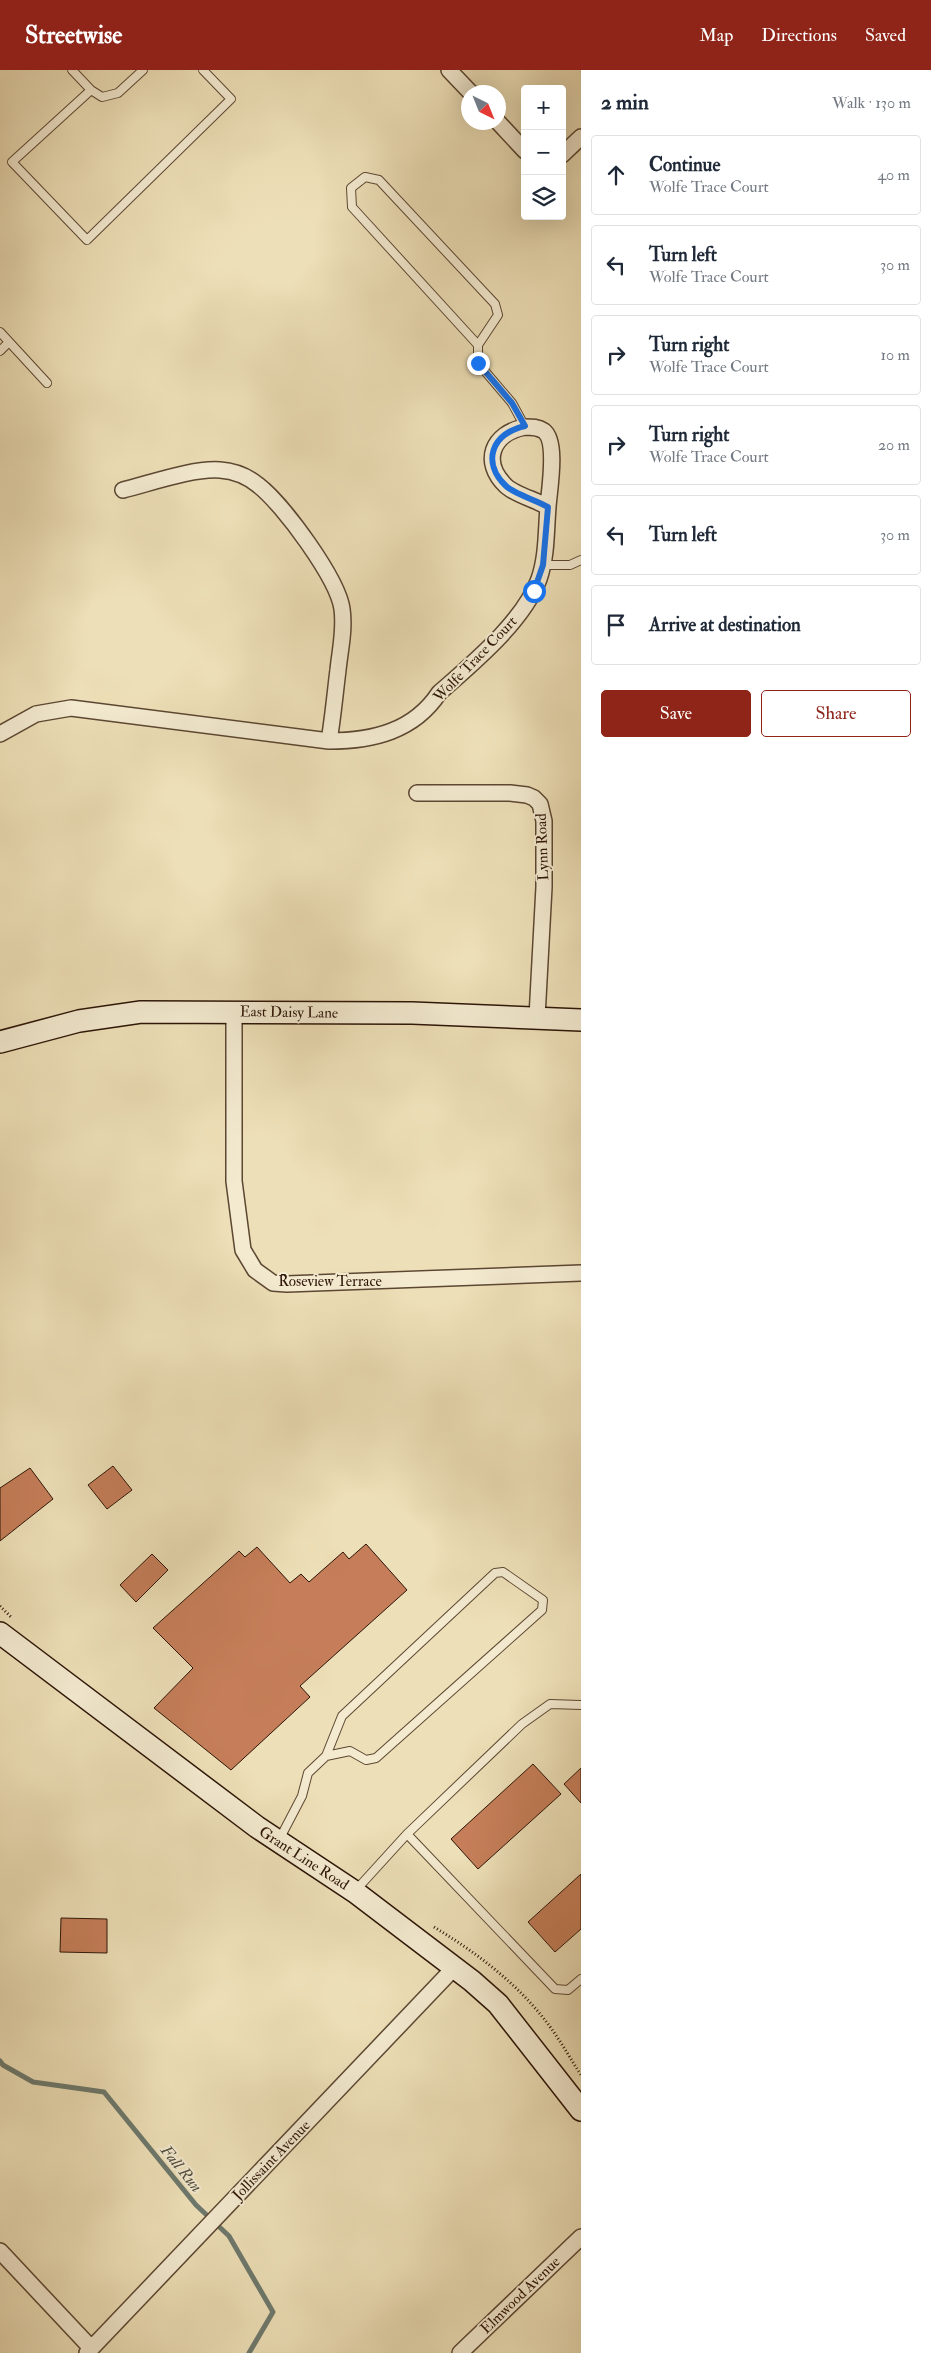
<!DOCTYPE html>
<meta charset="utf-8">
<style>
body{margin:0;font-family:"IM FELL Double Pica",serif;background:#f2f2f3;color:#1f2937}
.controls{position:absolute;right:15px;top:15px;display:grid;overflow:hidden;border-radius:5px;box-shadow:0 5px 20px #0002}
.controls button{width:45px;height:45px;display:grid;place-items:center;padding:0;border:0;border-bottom:1px solid #e0e1e3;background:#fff;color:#1f2937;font:25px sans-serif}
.compass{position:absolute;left:461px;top:15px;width:45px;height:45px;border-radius:50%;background:#fff;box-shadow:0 5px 20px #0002;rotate:137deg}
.stop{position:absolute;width:15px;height:15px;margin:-11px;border:4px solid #1a73e8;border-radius:50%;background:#fff}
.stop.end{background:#1a73e8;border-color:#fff;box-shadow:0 1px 5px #0008}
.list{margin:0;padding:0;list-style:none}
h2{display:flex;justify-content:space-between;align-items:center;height:65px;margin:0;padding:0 20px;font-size:21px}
h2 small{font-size:16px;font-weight:400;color:#747a83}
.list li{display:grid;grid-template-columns:32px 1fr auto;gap:15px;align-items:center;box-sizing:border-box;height:80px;margin:0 10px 10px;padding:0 10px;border:1px solid #e0e1e3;border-radius:5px}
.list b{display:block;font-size:19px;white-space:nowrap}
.list p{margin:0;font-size:16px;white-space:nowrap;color:#747a83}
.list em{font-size:16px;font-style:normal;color:#747a83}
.actions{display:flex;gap:10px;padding:15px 20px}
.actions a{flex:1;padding:11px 0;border:1px solid #8f2418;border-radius:5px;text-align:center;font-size:18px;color:#8f2418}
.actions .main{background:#8f2418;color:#fff}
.icon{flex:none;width:28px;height:28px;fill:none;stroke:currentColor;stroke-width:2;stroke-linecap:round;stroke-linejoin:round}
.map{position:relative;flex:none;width:581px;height:2283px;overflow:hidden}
header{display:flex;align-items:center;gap:30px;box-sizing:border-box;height:70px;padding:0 25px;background:#8f2418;color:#fff}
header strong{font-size:24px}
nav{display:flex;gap:28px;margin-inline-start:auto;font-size:18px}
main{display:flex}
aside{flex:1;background:#fff}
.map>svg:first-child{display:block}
</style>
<header>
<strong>Streetwise</strong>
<nav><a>Map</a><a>Directions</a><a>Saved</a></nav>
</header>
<main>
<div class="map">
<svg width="581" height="2283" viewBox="0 0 581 2283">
<rect width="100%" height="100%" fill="#eddfb7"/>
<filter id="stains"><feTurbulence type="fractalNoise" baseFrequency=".004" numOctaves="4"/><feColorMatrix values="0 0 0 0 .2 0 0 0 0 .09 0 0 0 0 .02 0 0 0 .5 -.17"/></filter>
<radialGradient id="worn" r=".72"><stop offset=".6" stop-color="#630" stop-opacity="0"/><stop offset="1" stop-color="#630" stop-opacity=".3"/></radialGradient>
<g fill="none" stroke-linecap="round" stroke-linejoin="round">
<!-- stream -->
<path stroke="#6d796d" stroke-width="5" d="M0,1991L3,1995L33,2012L104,2022L196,2135L229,2166L273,2242L249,2283"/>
</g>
<!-- building -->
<path fill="#c57e59" stroke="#2c1406" d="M113,1396L132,1420L107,1439L88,1415Z
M30,1398L53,1429L0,1471V1418Z
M366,1474L407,1520L300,1616L310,1627L231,1700L154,1638L193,1598L153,1558L239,1481L245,1487L257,1477L290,1513L301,1504L309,1512L343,1482L349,1489Z
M152,1484L168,1500L136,1532L120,1515Z
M533,1694L561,1724L478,1799L451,1769Z
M581,1698V1733L564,1714Z
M581,1804V1859L555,1882L528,1852Z
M61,1848L107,1849V1883L60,1882Z"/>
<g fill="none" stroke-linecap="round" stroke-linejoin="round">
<defs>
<path id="lane" d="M72,0L91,20L102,27L118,23L143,0
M91,20L12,92L87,170L231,29L203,0
M0,262L47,313
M478,275L352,137L351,118L365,107L379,110L495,234L498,245L478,275V293L512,333L525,357
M0,281L9,272
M543,495H570L581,490
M407,1764L555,1919L568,1920L581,1909
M279,1770L302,1726L308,1703L326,1686L342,1646L495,1503L503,1502L543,1530L542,1540L376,1688L366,1690L350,1681L326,1686
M356,1820L407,1764L522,1654L550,1634L581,1635"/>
<path id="street" d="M449,0L470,22
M498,52L525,81
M562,85L581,67
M525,357C532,357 538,357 544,361C558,372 549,421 548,437C536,430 514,424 506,416C481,392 492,363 525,357Z
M123,420C151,413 193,398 220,400C234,401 247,406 258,415C283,434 338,509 342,539C345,560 340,580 338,600C335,624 333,647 329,671
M0,664L36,644L71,638L329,671C373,671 414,661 439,623C473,593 524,551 539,509C547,486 546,461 548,437
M417,723H510L527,725L534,728L540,734L544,751V817L537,947
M234,941V1111L243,1180L255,1200L273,1213L287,1214L581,1203
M0,2181L91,2278
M87,2283L454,1898
M460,2283L581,2167"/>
<path id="secondary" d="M0,972L79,951L141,942L412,943L581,950
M0,1563L257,1757L355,1822L472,1911L498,1934L581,2040"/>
</defs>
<!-- lane casing -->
<use href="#lane" stroke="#5c4732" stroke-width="10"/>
<!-- street casing -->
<use href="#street" stroke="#5c4732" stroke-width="18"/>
<!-- secondary casing -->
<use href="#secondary" stroke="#2c1406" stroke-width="24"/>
<!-- path -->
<path stroke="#2c1406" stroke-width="3" stroke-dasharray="1 2.5" stroke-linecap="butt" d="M0,1536L12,1548
M434,1857C477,1883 517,1913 548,1954C560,1970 570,1988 581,2005"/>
<!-- lane -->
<use href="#lane" stroke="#f3ead0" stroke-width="8"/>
<!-- street -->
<use href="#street" stroke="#f3ead0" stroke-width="15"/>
<!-- secondary -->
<use href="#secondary" stroke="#f3ead0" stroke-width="21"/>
</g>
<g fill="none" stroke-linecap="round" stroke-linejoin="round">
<!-- route -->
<path stroke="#1a73e8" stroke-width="6" d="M478,293L512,333L525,356C492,363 481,392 506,416C514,424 536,430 548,437L543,495L534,521"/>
</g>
<g text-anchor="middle" stroke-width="4" stroke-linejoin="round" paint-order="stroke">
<!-- street labels -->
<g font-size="15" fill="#2c1406" stroke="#f3ead0">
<text transform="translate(475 589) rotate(-46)" y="5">Wolfe Trace Court</text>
<text transform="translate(542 777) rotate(-92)" y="5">Lynn Road</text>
<text transform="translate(289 942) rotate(1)" y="5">East Daisy Lane</text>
<text x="330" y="1216">Roseview Terrace</text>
<text transform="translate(304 1788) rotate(33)" y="5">Grant Line Road</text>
<text transform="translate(271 2090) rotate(-46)" y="5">Jollissaint Avenue</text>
<text transform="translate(520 2225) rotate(-44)" y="5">Elmwood Avenue</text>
</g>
<!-- water labels -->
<g font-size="16" font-style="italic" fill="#524f42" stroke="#f3ead0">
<text transform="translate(182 2098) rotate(51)" y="6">Fall Run</text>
</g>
</g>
<rect width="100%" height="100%" filter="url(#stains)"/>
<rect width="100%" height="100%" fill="url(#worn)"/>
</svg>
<div class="controls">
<button>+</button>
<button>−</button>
<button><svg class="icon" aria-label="layers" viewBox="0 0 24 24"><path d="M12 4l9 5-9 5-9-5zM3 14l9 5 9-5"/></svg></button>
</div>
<svg class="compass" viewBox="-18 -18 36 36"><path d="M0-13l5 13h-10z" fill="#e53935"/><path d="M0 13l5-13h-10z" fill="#747a83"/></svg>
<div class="stop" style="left:534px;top:521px"></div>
<div class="stop end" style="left:478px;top:293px"></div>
</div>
<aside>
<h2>2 min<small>Walk · 130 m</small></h2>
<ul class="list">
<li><svg class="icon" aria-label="ahead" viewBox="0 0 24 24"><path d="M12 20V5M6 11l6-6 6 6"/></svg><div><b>Continue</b><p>Wolfe Trace Court</p></div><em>40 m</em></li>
<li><svg class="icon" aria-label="left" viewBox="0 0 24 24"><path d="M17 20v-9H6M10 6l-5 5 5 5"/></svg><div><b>Turn left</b><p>Wolfe Trace Court</p></div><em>30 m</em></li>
<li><svg class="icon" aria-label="right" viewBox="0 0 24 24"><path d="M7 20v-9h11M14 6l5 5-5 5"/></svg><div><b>Turn right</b><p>Wolfe Trace Court</p></div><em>10 m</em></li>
<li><svg class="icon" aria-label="right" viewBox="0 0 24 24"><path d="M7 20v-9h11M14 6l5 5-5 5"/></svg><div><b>Turn right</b><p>Wolfe Trace Court</p></div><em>20 m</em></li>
<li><svg class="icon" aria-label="left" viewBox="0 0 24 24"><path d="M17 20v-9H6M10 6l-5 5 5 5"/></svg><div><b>Turn left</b></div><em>30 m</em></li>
<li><svg class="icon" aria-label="arrive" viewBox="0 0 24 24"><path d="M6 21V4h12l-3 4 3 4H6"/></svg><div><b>Arrive at destination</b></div></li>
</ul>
<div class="actions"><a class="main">Save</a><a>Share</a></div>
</aside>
</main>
